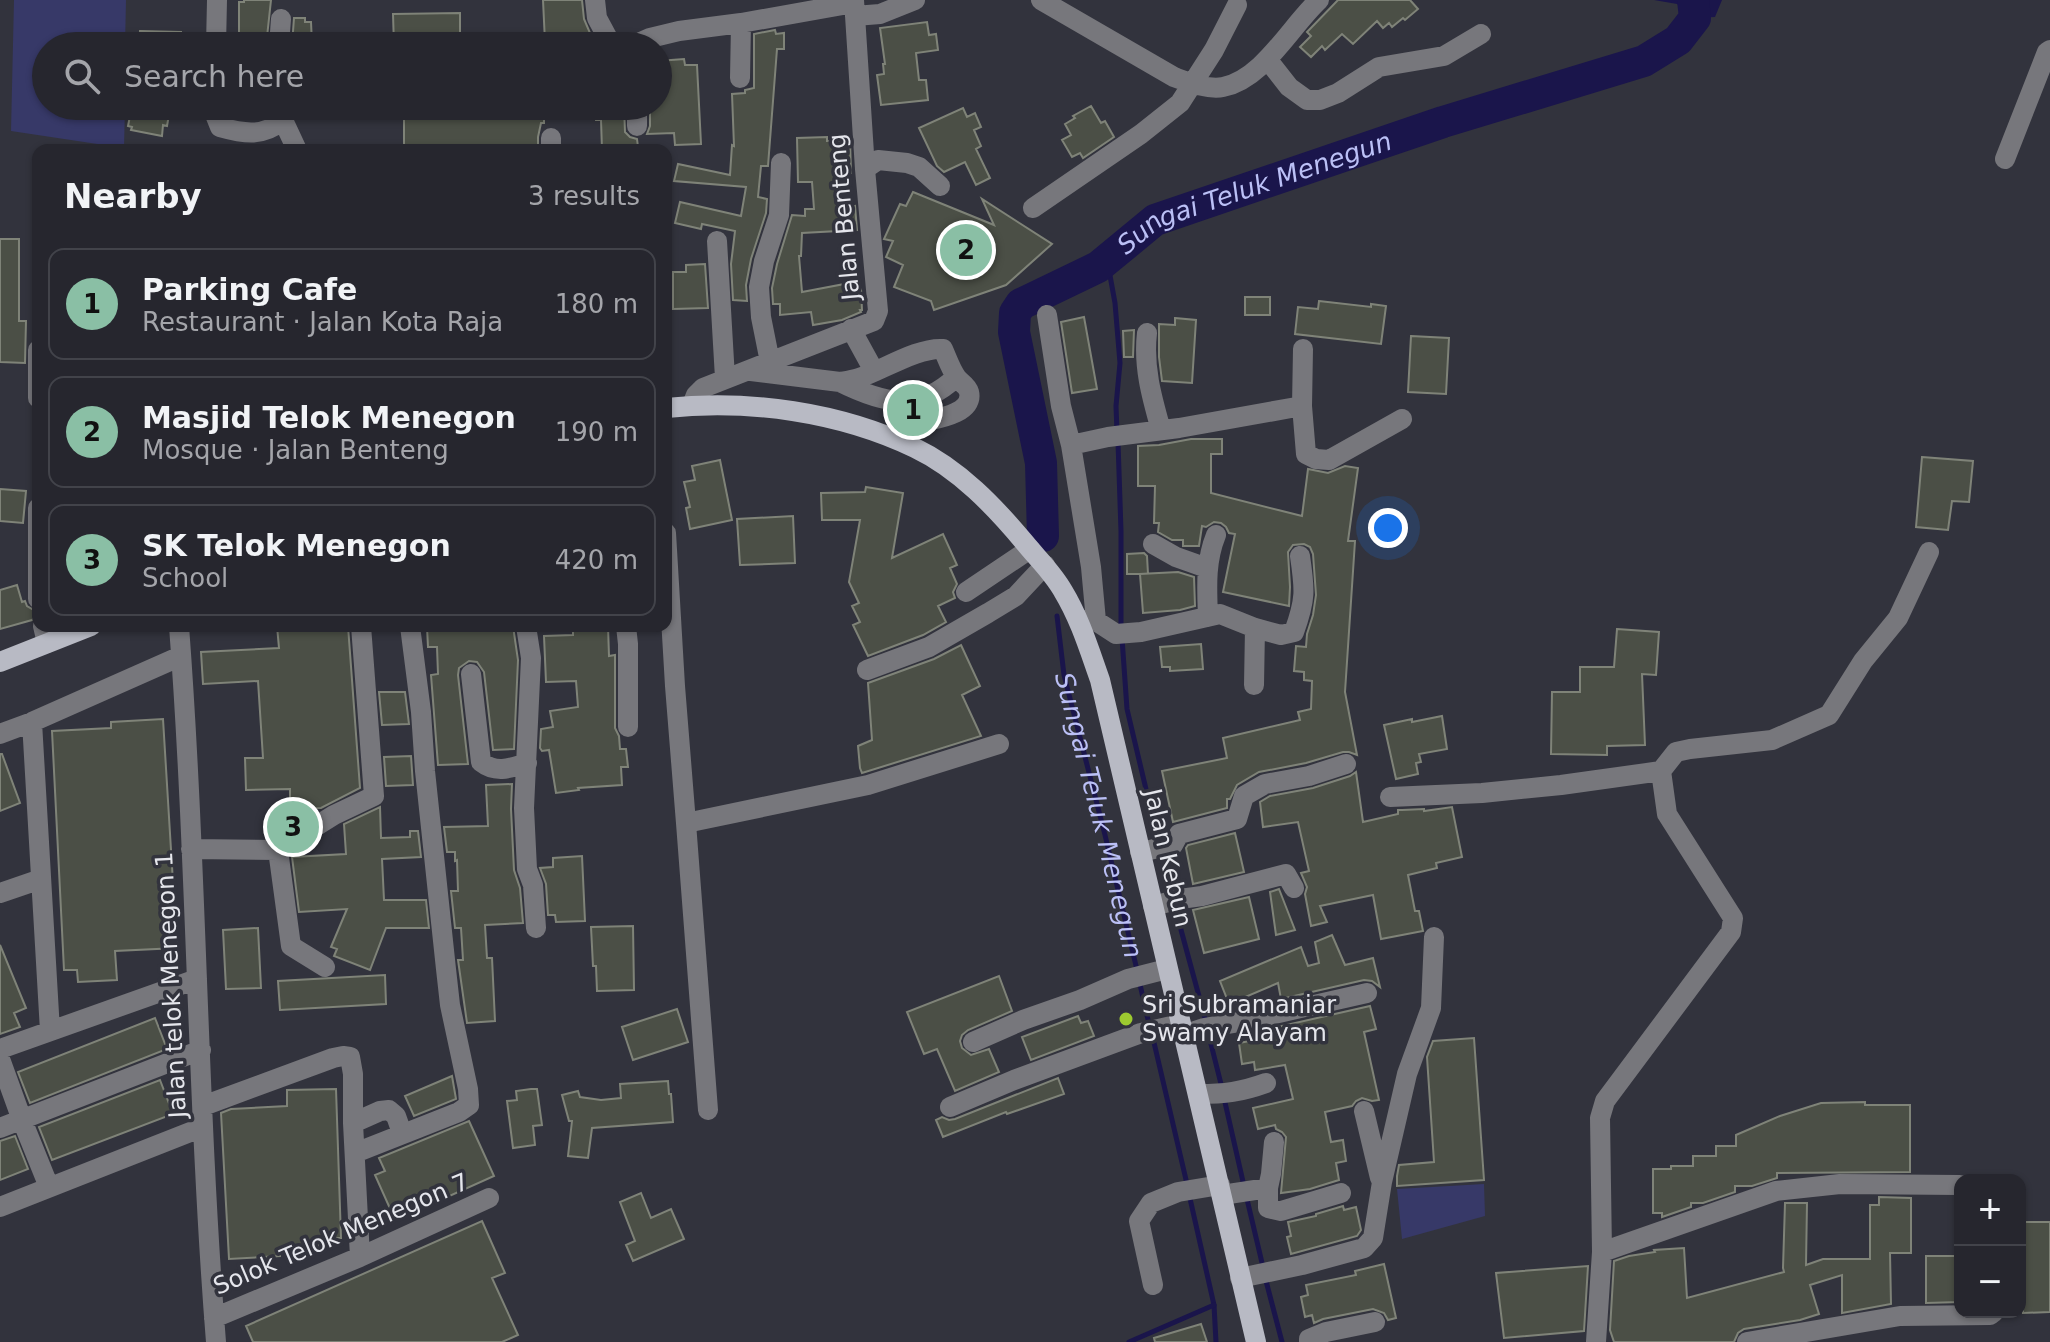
<!DOCTYPE html>
<meta charset="utf-8">
<style>
body{margin:0;font-family:"DejaVu Sans",sans-serif;background:#2e2e36;color:#f1f3f6}
.controls{position:absolute;right:24px;bottom:24px;display:grid;overflow:hidden;border-radius:16px;box-shadow:0 2px 6px #0004}
.controls button{width:72px;height:72px;display:grid;place-items:center;padding:0;border:0;border-bottom:2px solid #42434a;background:#26262e;color:#f1f3f6;font:40px sans-serif}
.you{position:absolute;left:1388px;top:528px;width:28px;height:28px;margin:-20px;border:6px solid #fff;border-radius:50%;background:#1a73e8;box-shadow:0 0 0 12px #1a73e833}
.badge{display:grid;place-items:center;width:52px;height:52px;border-radius:50%;background:#8abfa5;color:#111;font-size:26px;font-weight:700}
.pin{position:absolute;translate:-50% -50%;border:4px solid #fff;box-shadow:0 2px 8px #0006}
.list{margin:0;padding:0;list-style:none}
h2{display:flex;justify-content:space-between;align-items:center;height:104px;margin:0;padding:0 32px;font-size:34px}
h2 small{font-size:26px;font-weight:400;color:#a4a5aa}
.list li{display:grid;grid-template-columns:52px 1fr auto;gap:24px;align-items:center;box-sizing:border-box;height:112px;margin:0 16px 16px;padding:0 16px;border:2px solid #42434a;border-radius:16px}
.list b{display:block;font-size:30px;white-space:nowrap}
.list p{margin:0;font-size:26px;white-space:nowrap;color:#a4a5aa}
.list em{font-size:26px;font-style:normal;color:#a4a5aa}
.icon{flex:none;width:44px;height:44px;fill:none;stroke:currentColor;stroke-width:2;stroke-linecap:round;stroke-linejoin:round}
.map{position:relative;flex:none;width:2050px;height:1342px;overflow:hidden}
.search{position:absolute;background:#26262e;box-shadow:0 2px 6px #0004;left:32px;top:32px;width:640px;height:88px;display:flex;align-items:center;gap:20px;box-sizing:border-box;padding:0 28px;border-radius:44px;color:#a4a5aa;font-size:30px}
.panel{position:absolute;background:#26262e;box-shadow:0 2px 6px #0004;left:32px;top:144px;width:640px;height:488px;border-radius:16px}
.map>svg:first-child{display:block}
</style>
<div class="map">
<svg width="2050" height="1342" viewBox="0 0 2050 1342">
<rect width="100%" height="100%" fill="#32333d"/>
<!-- green -->
<path fill="#373968" d="M14,0H126L125,46H46V106H125L124,148L11,131Z
M1484,1184L1485,1216L1402,1239L1397,1189Z"/>
<!-- water -->
<path fill="#1a154b" d="M1654,0H1722L1715,17L1695,18L1677,4Z"/>
<g fill="none" stroke-linecap="round" stroke-linejoin="round">
<!-- stream -->
<g stroke="#1a154b" stroke-width="5">
<path d="M1107,259L1115,303L1120,363L1116,406L1117,432"/>
<path d="M1118,442L1121,531V628"/>
<path id="s1" d="M1057,616L1064,675L1105,835L1137,970"/>
<path d="M1122,638L1127,709L1159,844"/>
<path d="M1161,854L1171,895"/>
<path d="M1174,904L1206,1022"/>
<path d="M1139,980L1149,1024"/>
<path d="M1208,1032L1222,1088"/>
<path d="M1152,1034L1187,1184"/>
<path d="M1224,1098L1244,1186"/>
<path d="M1189,1194L1214,1305L1216,1342"/>
<path d="M1246,1195L1263,1267"/>
<path d="M1265,1277L1282,1342"/>
<path d="M1129,1342L1214,1305"/>
</g>
<!-- river -->
<path stroke="#1a154b" stroke-width="32" id="s2" d="M1043,536L1041,463L1014,332L1015,313L1021,304L1098,267L1155,220L1443,122L1644,61L1678,40L1695,18L1693,0"/>
</g>
<!-- building -->
<path fill="#4b4f46" stroke="#7f8378" stroke-width="2" d="M244,0H271L267,37H239V2H244Z
M543,0H582L584,19L590,33V39L545,42Z
M1338,0H1410L1418,9L1405,20L1403,18L1392,27L1389,23L1383,28L1377,21L1353,44L1342,34L1325,50L1322,46L1311,57L1300,47L1311,36L1307,32Z
M460,13V35L430,36V46H394L393,14Z
M294,18H305V22H311L312,44L292,45Z
M927,22L929,35L936,34L938,50L916,53L919,80H926L928,100L881,105L877,75L884,74L883,64H885L880,28Z
M775,30L776,34L784,33V49H777L768,166H761L758,197L767,199L766,213L751,259L746,285L747,301L733,300L731,264L735,231L702,224L701,229L675,223L680,202L741,216L746,187L674,181L678,164L730,175L732,145L734,146L732,94L745,93V90L754,88V34Z
M140,31L181,32V46H139Z
M684,59L685,65H697L701,144L675,145L674,133L647,134L650,126V106H658V61Z
M132,106H153L170,109L167,126L163,125L162,136L131,130L132,127L128,126Z
M236,106H265V116L253,119L236,118Z
M404,106H544V123H541L538,137V150H404Z
M595,106H624L625,132L630,137L637,139L638,147L602,150L601,120H596Z
M1091,106L1101,123L1105,121L1114,137L1083,158L1080,153L1072,157L1062,140L1071,135L1065,124L1075,118L1073,116Z
M963,108L967,117L975,113L981,127L974,130L981,146L976,149L990,178L976,185L965,162L944,172L937,166L919,128Z
M827,137V141L850,140L851,173H845L848,207L855,206L857,230L802,233L801,256H799L802,292L855,282L857,290L861,289L862,310H860L861,312L842,320L813,325L811,312L780,315V304H773L772,288L777,264L792,215L805,216V209H814L812,182H798L797,138Z
M913,192L994,225L982,199L1052,244L1006,285L934,310L931,301L894,287L903,265L886,257L893,241L884,239L900,204L906,206Z
M0,239H19V321H26L25,363L0,362Z
M705,264L708,308L673,309V272H686V265Z
M1245,297H1270V315H1245Z
M1319,301L1371,307V304L1386,306L1381,344L1295,334L1298,307L1318,309Z
M1084,317L1097,389L1072,393L1061,322Z
M1175,318L1196,320L1192,383L1162,381L1159,357V324L1175,325Z
M1134,330L1133,357H1124L1123,331Z
M1411,336L1449,338L1446,394L1408,392Z
M1191,439H1222V454H1211V493L1302,516L1308,469L1328,473L1345,466L1358,468L1348,541H1355L1345,692L1357,755L1349,752H1343L1306,763L1259,772L1237,785L1230,799H1227V808L1173,822L1162,771L1227,758L1223,738L1300,720L1298,712L1311,709L1312,681L1304,680V672L1294,671L1296,646L1306,647L1307,634L1313,615L1316,595L1313,554L1310,547L1304,544L1293,545L1288,552L1290,587L1289,606L1223,592L1235,534L1229,533L1226,527L1221,523L1214,522L1206,527L1202,526L1199,546H1183V540H1172L1158,532L1159,523H1154L1155,486H1138V446L1159,445Z
M1922,457L1973,461L1969,502L1952,501L1948,530L1916,527Z
M720,460L732,520L690,529L686,508L690,507L684,482L695,480L692,466Z
M866,487L903,493L892,558L943,534L957,565L950,568L957,584L953,592L955,598L938,606L946,622L923,635L868,656L853,625L860,622L852,606L859,603L849,582L860,520H822L821,493L865,492Z
M0,489L26,491L23,523L0,521Z
M793,516L795,563L740,565L737,519Z
M1144,553L1147,556L1148,574H1127V554Z
M1178,572L1194,577L1195,606L1180,610L1143,613L1140,574Z
M17,585L22,602L25,601L27,606L37,612L38,614L32,620L0,629V590Z
M277,626H348L360,788L321,808L290,809V789L246,790L245,758H263L258,681L203,684L201,652L279,648Z
M447,626H513L518,660L514,749L493,750L484,672L477,662L469,661L459,668L458,675L468,764L438,765L431,675L438,674L437,647H428L427,627Z
M573,626H608L609,656L615,655V728L619,736L620,749H626L628,767H621L622,785L578,788L579,790L556,793L549,750L542,751L540,748L541,729L553,727L550,711L578,707L576,681L546,682L544,636L573,635Z
M1617,629L1659,632L1656,675L1642,674L1645,745L1607,746V755L1551,754L1552,692H1580V667H1614Z
M1201,644L1203,669L1170,671V667H1162L1160,647Z
M961,645L980,686L962,695L981,736L862,773L860,768L858,746L872,740L868,683L934,659Z
M379,692H405L409,724L382,725Z
M1442,716L1447,749L1419,754L1421,762L1416,763L1418,774L1396,779L1384,725L1412,719V722Z
M163,719L177,948L115,951L117,980L78,982L77,970H64L52,731L111,728V722Z
M0,754H2L20,803L0,811Z
M411,756L413,785L386,786L384,757Z
M1356,772L1363,822L1398,814V810H1402L1424,809V811L1452,807L1462,857L1436,863L1437,868L1408,875L1415,911H1419L1423,931L1381,939L1373,895L1320,906L1327,922L1311,926L1305,894L1307,887L1301,873L1309,871L1298,822L1263,827L1260,802L1270,796L1313,788L1350,776Z
M512,784L511,809L514,870L520,888L523,923L485,925L487,958H492L495,1021L467,1023L458,960H463L461,928H455L451,891H458L457,860L455,861V852H447L444,827L488,826L486,785Z
M380,807L381,838L410,837V831H418L421,857L382,859L384,900H426L429,928H386L370,970L334,956L337,949L331,947L347,909L299,912L292,857L346,854L344,824Z
M1235,833L1244,872L1193,884L1186,848L1188,845Z
M582,856L585,921L556,922L555,915H548L546,884L540,868L553,867V858Z
M1279,889L1295,930L1276,935L1270,892Z
M1249,897L1259,939L1204,953L1193,910Z
M633,926L634,990L597,991L596,966H593L591,927Z
M258,928L261,988L226,989L223,930Z
M1332,935L1345,965L1373,958L1380,987L1372,981L1364,980L1281,999L1278,983L1229,1004L1220,981L1301,947L1308,966L1319,963L1315,942Z
M0,945L26,1008L14,1013L20,1027L0,1034Z
M385,975L386,1004L280,1010L278,981Z
M999,976L1012,1011L968,1030L962,1035L960,1041L962,1048L971,1055L989,1049L999,1072L955,1091L937,1049L924,1054L907,1012Z
M1370,1006L1376,1029L1364,1032L1379,1100L1372,1101L1362,1098L1356,1101L1352,1106L1325,1112L1331,1142L1343,1140L1346,1161L1336,1163L1339,1180L1310,1189L1281,1193L1286,1137L1282,1132L1276,1129L1275,1125L1258,1129L1253,1108L1293,1099L1285,1065L1255,1070L1254,1062L1242,1064L1239,1043L1250,1041L1249,1034L1273,1030V1028Z
M677,1009L688,1042L633,1060L622,1027Z
M1078,1016L1081,1023L1088,1021L1094,1036L1031,1060L1022,1037Z
M155,1018L167,1049L30,1103L18,1072Z
M1474,1038L1484,1180L1397,1186V1176L1399,1165L1434,1162L1427,1057L1433,1041Z
M452,1076L456,1099L414,1116L405,1096Z
M1058,1078L1064,1094L1007,1114L1006,1112L943,1137L936,1120L942,1117L949,1120L955,1119Z
M160,1080L173,1114L52,1160L39,1127Z
M668,1081L669,1094H671L673,1122L592,1128L588,1158L568,1156L572,1121H569L562,1095L578,1091L580,1097L601,1100L621,1098L620,1084Z
M336,1089L341,1238H318V1250L280,1251V1256L229,1259L221,1113L231,1109L287,1106V1090Z
M531,1089H537L542,1125L533,1126L535,1145L513,1148L507,1101L517,1100L516,1091Z
M1865,1102V1105H1910V1172L1777,1173V1178L1752,1186H1735V1192L1703,1203H1691V1207L1662,1217V1213H1653V1169H1671V1166H1693V1156H1716V1146H1736V1135L1780,1116L1821,1103Z
M469,1121L494,1176L405,1216L402,1209L392,1213L375,1175L385,1171L379,1158Z
M15,1136L28,1169L0,1180V1141Z
M641,1193L651,1218L671,1209L684,1239L633,1261L626,1245L635,1241L620,1202Z
M1879,1197L1911,1198V1253H1890L1891,1304L1842,1313V1275L1810,1285L1819,1314L1800,1320L1744,1329L1738,1333L1734,1342H1614L1610,1330L1614,1261L1629,1256L1655,1252L1654,1250L1684,1248L1687,1298L1784,1272L1783,1268L1785,1203H1807L1806,1265L1823,1259H1870V1205H1879Z
M1343,1206L1344,1210L1356,1207L1361,1230L1357,1236L1291,1254L1287,1237L1291,1236L1288,1222L1316,1216V1214Z
M482,1221L505,1273L492,1278L518,1335L502,1342H253L246,1326Z
M2020,1222H2050V1312L2023,1313L2022,1249H2020Z
M1926,1256H1960V1302L1926,1303Z
M1384,1264L1396,1318L1388,1320L1384,1313L1373,1309L1323,1319L1314,1323L1312,1315L1305,1317L1301,1297L1308,1295L1306,1285L1356,1275L1355,1271Z
M1588,1266L1584,1331L1504,1338L1496,1273Z
M1201,1324L1207,1342H1155L1154,1338Z"/>
<g fill="none" stroke-linecap="round" stroke-linejoin="round">
<!-- minor -->
<path stroke="#77777c" stroke-width="20" d="M595,0L597,18L612,46
M1041,0L1174,77C1188,82 1208,90 1223,87C1263,79 1290,27 1319,0
M855,16L880,14L915,0
M216,46L217,0
M279,46L281,19
M632,46L650,38L679,31L741,23L854,3
M1267,59L1289,87L1307,100H1320L1338,93L1379,67L1444,56L1481,34
M740,78L741,23
M214,106V112L220,127C245,134 263,137 283,120
M637,106V126
M281,109L283,120L297,150
M551,150V138
M2005,159L2047,52L2050,50
M865,169L878,160L907,163L919,167L940,186
M1033,208L1141,134L1180,103L1214,50L1237,5
M717,241L725,378
M1047,315L1061,406L1071,445L1091,567L1096,621
M851,329L874,371
M1147,333C1143,367 1152,398 1161,430
M38,350V398
M770,362L761,317L759,287L764,261L779,215L781,163
M751,371L840,382
M909,402L923,421H927C941,418 974,412 969,392C967,385 961,383 957,378C951,370 947,358 943,349C918,347 883,370 859,378C853,380 846,381 840,382C882,403 919,413 956,377
M692,405L696,395L703,388L874,321L878,311L865,169L854,0
M1302,406L1303,349
M1071,445L1108,437L1179,428L1302,406L1306,454L1316,459L1329,460L1402,419
M38,508V599
M666,533L675,686L686,823L868,785L999,744
M1153,544L1176,557L1207,568
M966,592L1030,549
M1208,617C1207,589 1205,562 1216,535
M1083,620L1096,621L1116,634L1141,632L1220,614L1255,628L1281,635L1294,632C1306,599 1305,590 1300,556
M43,626L47,643
M179,626C197,864 197,1104 216,1342
M526,626L531,658L524,808L527,869L533,885L536,928
M626,626L628,644V727
M867,670L929,647L988,613L1016,596L1045,565
M471,674L481,762C496,774 511,768 527,763
M1254,685L1255,628
M32,722L50,1031
M0,734L32,722L181,656
M1390,797L1482,793L1561,785L1661,771
M686,823L708,1110
M191,849L278,850L334,815L374,796L361,626
M278,850L291,946L325,967
M1140,852L1173,845L1179,834L1237,819L1244,796L1265,784L1309,776L1346,764
M0,893L41,879
M1153,906L1180,899L1202,896L1286,874L1294,888
M1183,1035L1204,1028L1234,1023L1367,993
M973,1042L1023,1020L1080,1000L1128,979L1167,969
M0,1049L197,979
M0,1059L22,1120L49,1187
M1198,1094C1225,1094 1241,1092 1266,1083
M203,1106L333,1058L343,1056L350,1057L353,1074V1123L360,1257
M950,1107L1014,1080L1141,1033L1180,1024
M1364,1111L1380,1178
M353,1123L380,1111L389,1110L396,1116L402,1133
M0,1128L201,1050
M355,1153L459,1112L469,1105L468,1089L450,1005L446,969L425,771L421,712L410,626
M1268,1188V1208L1281,1211L1341,1193
M1222,1195L1268,1188L1271,1174L1274,1142
M0,1207L203,1127
M1602,1252L1776,1191L1840,1184L1960,1185
M1240,1278L1302,1265L1364,1248L1373,1238L1382,1182L1407,1074L1431,1008L1434,937
M1153,1285L1139,1221L1151,1203L1178,1192L1220,1185
M214,1318L360,1257L489,1198
M1309,1342V1339L1326,1332L1375,1322
M1596,1342L1602,1252L1600,1118L1605,1101L1731,932L1733,918L1667,814L1661,771L1676,752L1690,749L1772,740L1829,715L1863,661L1898,618L1929,552
M1747,1342L1900,1316L1990,1315L1994,1312"/>
<!-- major -->
<path stroke="#b8bac4" stroke-width="20" d="M666,408C748,399 840,412 915,448C959,469 995,507 1025,543C1038,559 1053,573 1063,591C1080,619 1089,649 1100,680L1256,1342
M0,662L91,626"/>
</g>
<!-- markers -->
<circle fill="#9dca30" stroke="#32333d" stroke-width="3" cx="1126" cy="1019" r="8"/>
<g text-anchor="middle" stroke-width="7" stroke-linejoin="round" paint-order="stroke">
<!-- street labels -->
<g font-size="24" fill="#e5e6ec" stroke="#32333d">
<text transform="translate(844 217) rotate(-95)" y="8">Jalan Benteng</text>
<text transform="translate(1168 858) rotate(77)" y="8">Jalan Kebun</text>
<text transform="translate(171 985) rotate(-93)" y="8">Jalan telok Menegon 1</text>
<text transform="translate(341 1234) rotate(-23)" y="8">Solok Telok Menegon 7</text>
</g>
<!-- poi labels -->
<g font-size="24" fill="#e5e6ec" stroke="#32333d" text-anchor="start">
<text x="1142" y="1013">Sri Subramaniar<tspan x="1142" dy="28">Swamy Alayam</tspan></text>
</g>
<!-- water labels -->
<g font-size="26" font-style="italic" fill="#bbc0f6" stroke="#32333d">
<text dy="9" stroke="none"><textPath href="#s2" startOffset="498">Sungai Teluk Menegun</textPath></text>
<text dy="9" stroke="none"><textPath href="#s1" startOffset="204">Sungai Teluk Menegun</textPath></text>
</g>
</g>
</svg>
<div class="controls">
<button>+</button>
<button>−</button>
</div>
<div class="you"></div>
<div class="pin badge" style="left:913px;top:410px">1</div>
<div class="pin badge" style="left:966px;top:250px">2</div>
<div class="pin badge" style="left:293px;top:827px">3</div>
<div class="search"><svg class="icon" aria-label="search" viewBox="0 0 24 24"><circle cx="10" cy="10" r="6"/><path d="M15 15l6 6"/></svg>Search here</div>
<section class="panel">
<h2>Nearby<small>3 results</small></h2>
<ul class="list">
<li><span class="badge">1</span><div><b>Parking Cafe</b><p>Restaurant · Jalan Kota Raja</p></div><em>180 m</em></li>
<li><span class="badge">2</span><div><b>Masjid Telok Menegon</b><p>Mosque · Jalan Benteng</p></div><em>190 m</em></li>
<li><span class="badge">3</span><div><b>SK Telok Menegon</b><p>School</p></div><em>420 m</em></li>
</ul>
</section>
</div>
